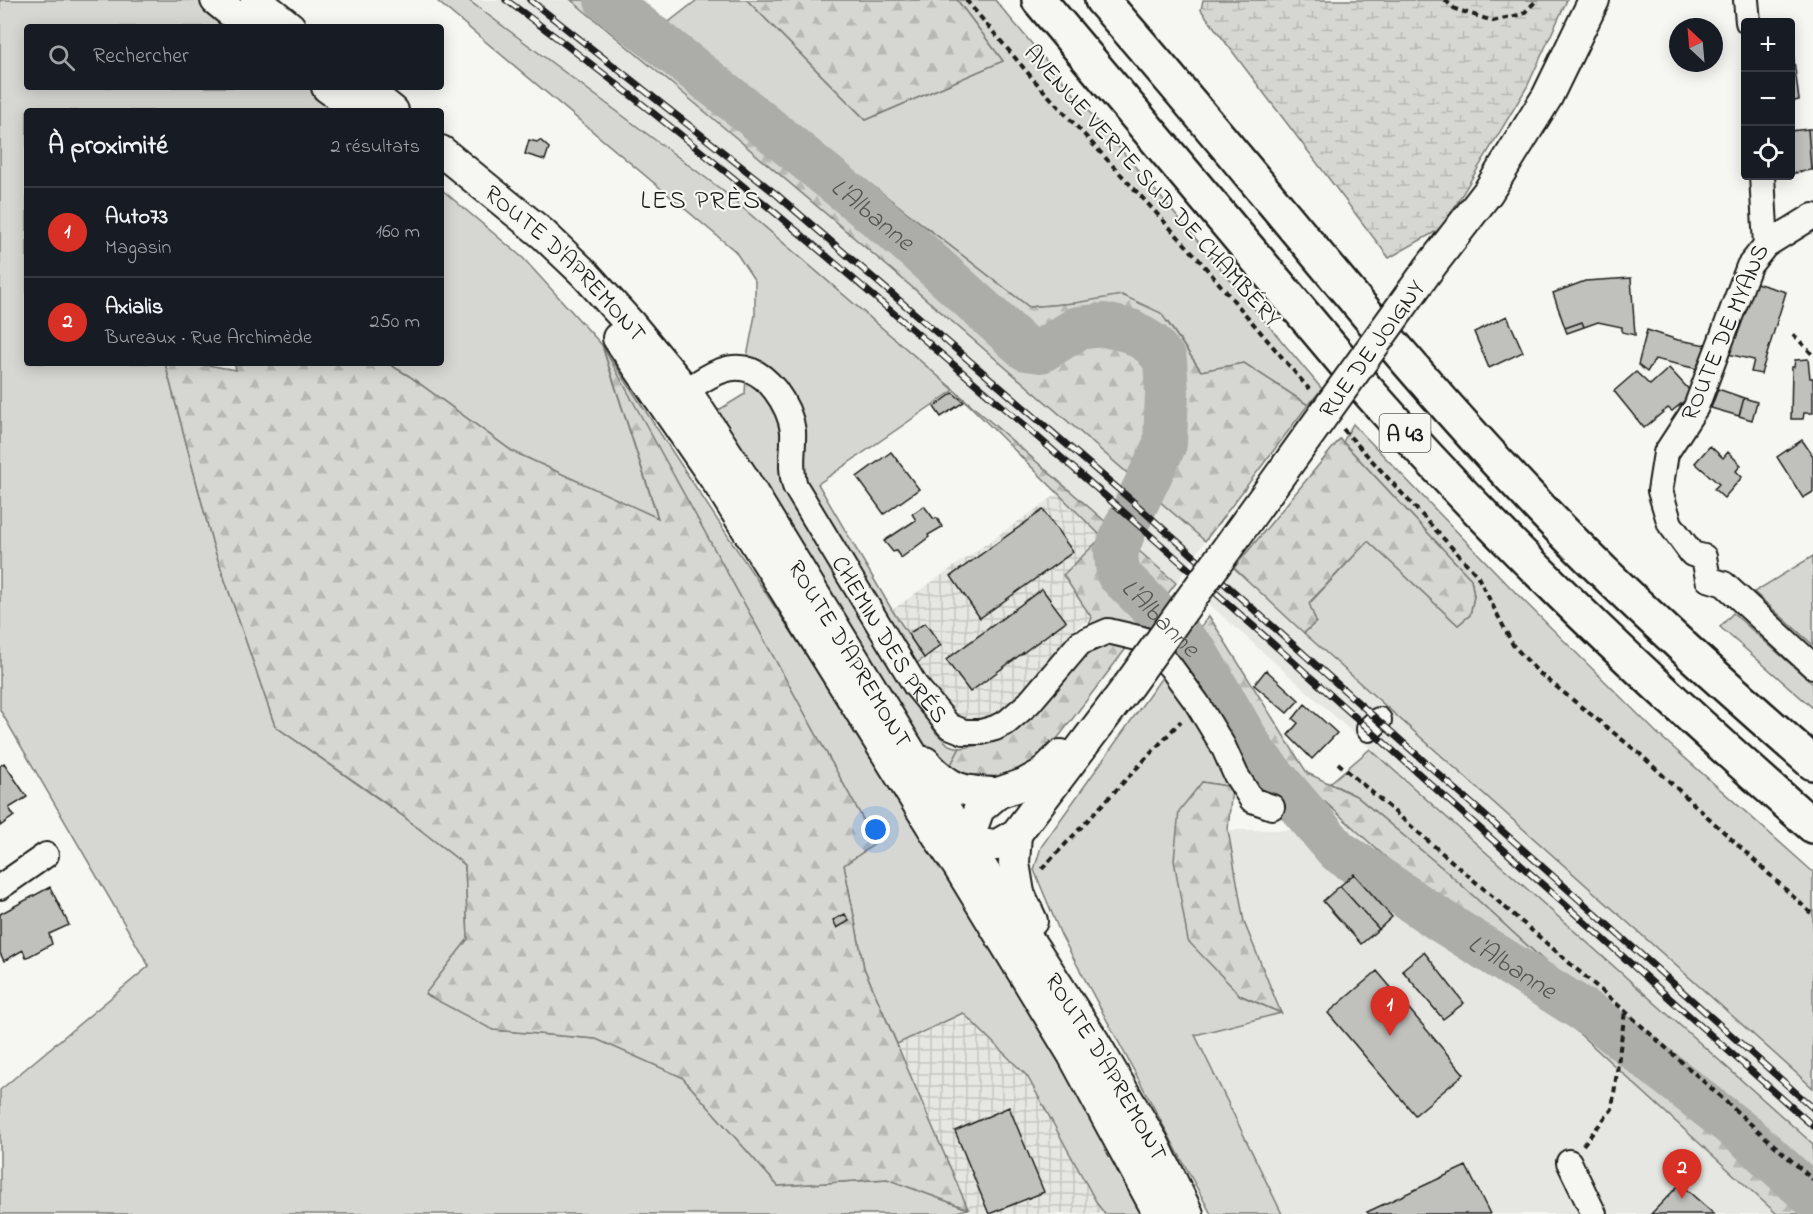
<!DOCTYPE html>
<html lang="fr">
<meta charset="utf-8">
<style>
body{margin:0;font-family:"Indie Flower",sans-serif;background:#20242c;color:#f1f3f6}
.controls{position:absolute;right:18px;top:18px;display:grid;overflow:hidden;border-radius:6px;box-shadow:0 3px 15px #0003}
.controls button{width:54px;height:54px;display:grid;place-items:center;padding:0;border:0;border-bottom:2px solid #363941;background:#171b24;color:#f1f3f6;font:30px sans-serif}
.compass{position:absolute;left:1669px;top:18px;width:54px;height:54px;border-radius:50%;background:#171b24;box-shadow:0 3px 15px #0003;rotate:334deg}
.you{position:absolute;left:876px;top:830px;width:21px;height:21px;margin:-15px;border:4px solid #fff;border-radius:50%;background:#1a73e8;box-shadow:0 0 0 9px #1a73e833}
.badge{display:grid;place-items:center;width:39px;height:39px;border-radius:50%;background:#d93025;color:#fff;font-size:20px;font-weight:700}
.pin{position:absolute;translate:-50% -50px;filter:drop-shadow(0 2px 3px #0008)}
.pin::after{content:'';position:absolute;top:32px;width:21px;height:18px;background:inherit;clip-path:polygon(0 0,100% 0,50% 100%)}
.list{margin:0;padding:0;list-style:none}
h2{display:flex;justify-content:space-between;align-items:center;height:78px;margin:0;padding:0 24px;font-size:26px}
h2 small{font-size:20px;font-weight:400;color:#9ea1a6}
.list li{display:grid;grid-template-columns:39px 1fr auto;gap:18px;align-items:center;box-sizing:border-box;height:90px;padding:0 24px;border-top:2px solid #363941}
.list b{display:block;font-size:22px;white-space:nowrap}
.list p{margin:0;font-size:20px;white-space:nowrap;color:#9ea1a6}
.list em{font-size:20px;font-style:normal;color:#9ea1a6}
.icon{flex:none;width:33px;height:33px;fill:none;stroke:currentColor;stroke-width:2;stroke-linecap:round;stroke-linejoin:round}
.map{position:relative;flex:none;width:1813px;height:1214px;overflow:hidden}
.search{position:absolute;background:#171b24;box-shadow:0 3px 15px #0003;left:24px;top:24px;width:420px;height:66px;display:flex;align-items:center;gap:15px;box-sizing:border-box;padding:0 21px;border-radius:6px;color:#9ea1a6;font-size:22px}
.panel{position:absolute;background:#171b24;box-shadow:0 3px 15px #0003;left:24px;top:108px;width:420px;height:258px;border-radius:6px}
.map>svg:first-child{display:block}
</style>
<div class="map">
<svg width="1813" height="1214" viewBox="0 0 1813 1214">
<defs>
<pattern id="industrial-grid" width="8" height="8" patternUnits="userSpaceOnUse" patternTransform="scale(1.5)"><rect width="8" height="8" fill="#e6e6e2"/><path d="M0 4h8M4 0v8" fill="none" stroke="#c5c5c1"/></pattern>
<pattern id="forest-firs" width="22" height="20" patternUnits="userSpaceOnUse" patternTransform="scale(1.5)"><rect width="22" height="20" fill="#d6d6d2"/><path d="M5 1l3.5 6h-7zM16 11l3.5 6h-7z" fill="#b7b7b4"/></pattern>
<pattern id="wetland-marsh" width="20" height="14" patternUnits="userSpaceOnUse" patternTransform="scale(1.5)"><rect width="20" height="14" fill="#d6d6d2"/><path d="M1 5h8M5 5V1M11 12h8M15 12V8" fill="none" stroke="#b7b7b4"/></pattern>
</defs>
<rect width="100%" height="100%" fill="#f6f6f2"/>
<filter id="ink" filterUnits="userSpaceOnUse"><feTurbulence type="fractalNoise" baseFrequency=".0167" numOctaves="2"/><feDisplacementMap in="SourceGraphic" scale="12" xChannelSelector="R" yChannelSelector="G"/><feConvolveMatrix kernelMatrix="1 2 1 2 8 2 1 2 1" color-interpolation-filters="sRGB"/></filter>
<g filter="url(#ink)">
<!-- built -->
<path fill="#e6e6e2" d="M468,0H571L728,130L990,353L1205,541L1176,583L722,190Z
M1234,568L1304,633L1813,1088V1144L1207,602Z
M1324,800L1777,1214H1282L1195,1034L1280,1012L1244,922L1228,830H1294Z"/>
<!-- industrial -->
<path fill="url(#industrial-grid)" d="M1059,493L1103,537L1092,618L1074,629L1029,686L997,717L970,723L957,717L936,695L917,663L924,657L892,610Z
M962,1013L1027,1076L1098,1205L1105,1214H970L897,1044Z"/>
<!-- green -->
<path fill="#d6d6d2" stroke="#797977" stroke-width="1.5" d="M0,0H200L228,27H27V87H308L341,111H27V363H165L213,545L275,726L407,819L465,865L468,939L435,982L493,1030L597,1039L682,1077L778,1186L887,1179L968,1209L949,1214H0V1090L149,966L0,710Z
M436,0H468L722,190L954,390L818,484L892,610L924,658L917,663L809,490L791,500L936,733L949,745L960,748L948,770L931,755L917,735L717,411L745,394L747,357L755,315V281L735,251Z
M697,0H747L866,120L1003,61L957,0H995L1322,389L1308,405L1244,363L1201,371L1167,321L1075,303L1029,307L665,25Z
M441,189L523,258L602,345L970,903L1147,1214H1105L1098,1205L1027,1076L963,1013L897,1044L864,968L844,865L876,843L603,349L658,519L512,451L409,376L387,363H441Z
M1353,424L1515,592L1658,734L1813,872V1088L1304,633L1316,622L1309,604L1368,541L1458,625L1470,615L1474,596L1471,579L1343,442Z
M1813,556V645L1754,592Z
M1733,613L1813,684V708L1720,627Z
M1165,673L1211,747L1232,787L1202,782L1239,995L1281,1013L1195,1035L1282,1214H1211L1061,935L1034,870L1041,847Z
M1370,749L1813,1144V1189L1720,1106L1542,959L1446,871L1356,796L1330,783Z"/>
<!-- forest -->
<path fill="url(#forest-firs)" stroke="#797977" stroke-width="1.5" d="M571,0H633L1029,307L1075,303L1122,295L1161,313L1201,371L1244,363L1308,405L1205,541C996,358 785,177 571,0Z
M747,0H957L1003,61L866,120Z
M602,345L876,843L844,865L864,968L968,1209L887,1179L778,1186L682,1077L596,1039L493,1030L425,994L468,939L465,865L390,806L275,726L213,545L165,363H196L236,370L234,363H387L409,376L512,451L658,518Z
M954,390L1176,583L1038,764L997,786L948,770L960,748C1036,742 1062,678 1092,618L1063,575L1102,537Z
M1340,439L1471,579L1474,596L1470,615L1458,625L1368,541L1309,603L1316,622L1304,633L1234,568Z
M1209,616L1307,773L1356,796L1446,871L1542,959L1720,1106L1813,1189V1214H1777L1324,801L1295,830L1242,772L1174,660Z
M1202,782L1232,787L1228,830L1244,922L1281,1013L1240,995L1188,941L1174,860L1179,811Z"/>
<!-- wetland -->
<path fill="url(#wetland-marsh)" stroke="#797977" stroke-width="1.5" d="M1203,0H1567L1527,87L1442,228L1389,258L1201,10Z"/>
<g fill="none" stroke-linecap="round" stroke-linejoin="round">
<!-- river -->
<path stroke="#acaca9" stroke-width="44" id="s1" d="M606,0L752,115L907,241L1026,349L1041,351L1078,328L1104,325L1131,331L1152,344L1165,360L1167,393L1165,444L1125,528L1116,553L1118,574L1196,652L1255,754L1338,851L1443,922L1597,1019L1747,1137L1813,1197"/>
</g>
<!-- building -->
<path fill="#c0c0bd" stroke="#1c1c1c" stroke-width="1.5" d="M1793,53L1799,100L1790,102V54Z
M1808,129L1811,170L1790,174V131Z
M1808,129H1813V170H1811Z
M529,140L537,142L540,140L549,148L545,160L525,154Z
M1631,278L1635,335L1622,332V327L1598,322L1584,327L1582,322L1565,328L1553,293L1585,281Z
M1753,282L1786,292L1761,374L1751,372L1754,360L1728,354Z
M1507,316L1523,352L1489,368L1474,332Z
M1582,322L1584,327L1567,333L1565,328Z
M1647,330L1678,340L1707,345L1702,370L1655,359L1647,372L1638,365Z
M1808,359L1810,378H1813V413H1804L1803,419H1791L1792,367H1794L1795,360Z
M1669,368L1693,394L1672,411L1668,408L1644,428L1614,391L1636,372L1650,385Z
M1718,389L1744,398L1739,416L1711,408Z
M953,393L964,402L941,417L934,407Z
M1744,398L1757,402L1752,420L1739,416Z
M1802,440L1813,456V492L1803,498L1777,457Z
M1710,446L1723,458L1728,452L1741,465L1736,471L1742,477L1724,498L1714,489L1719,484L1695,463Z
M891,452L919,489L884,514L857,477Z
M924,506L934,519L937,518L942,527L928,535L929,537L901,558L896,551L893,552L884,541L916,520L912,514Z
M1043,510L1073,552L980,618L951,576Z
M1042,589L1066,621L970,692L946,660Z
M925,623L941,645L924,658L908,634Z
M1266,670L1299,700L1287,713L1254,685Z
M1305,704L1337,733L1312,759L1288,735L1298,723L1293,719Z
M4,763L27,797L9,808L14,816L0,826V766Z
M1354,874L1392,917L1379,929L1340,886Z
M1340,886L1379,929L1361,944L1323,901Z
M50,887L69,925L49,934L52,944L26,958L23,950L4,961L0,953V914Z
M845,914L849,921L837,928L833,920Z
M1424,952L1464,1003L1443,1019L1402,970Z
M1377,971L1464,1074L1415,1115L1328,1013Z
M1009,1107L1044,1192L989,1214L955,1131Z
M1466,1166L1490,1214H1369L1367,1212Z
M1680,1184L1714,1214H1651Z"/>
<g fill="none" stroke-linecap="round" stroke-linejoin="round">
<defs>
<g id="minor">
<path d="M1746,0L1748,22"/>
<path d="M1762,176L1766,245"/>
<path d="M1813,216L1766,245L1749,266L1696,407L1666,453L1660,491L1670,524L1692,554L1704,557L1708,579L1724,584L1813,666"/>
<path id="s2" d="M672,400C708,377 740,346 775,390C784,402 791,416 793,431C794,450 789,467 795,486L915,685L949,726L964,732H981L995,728L1007,722L1029,703L1080,643L1108,631L1142,639L1170,666L1197,703L1223,746L1236,775L1252,800L1272,807"/>
<path d="M1369,729L1379,720"/>
<path d="M0,887L46,855"/>
<path d="M1569,1162L1594,1214"/>
</g>
<g id="major">
<path d="M216,0L249,27"/>
<path d="M256,0L290,27"/>
<path d="M327,87L360,111"/>
<path d="M363,87L393,111"/>
<path id="s3" d="M441,151L543,234L585,274L631,325L686,391L742,476L966,843L1095,1043L1153,1142L1188,1214"/>
<path d="M1430,267L1488,192L1547,97L1594,0"/>
<path d="M618,338L720,486L941,841L958,866L1073,1055L1159,1214"/>
<path d="M925,762C950,790 962,792 998,793"/>
<path d="M1016,834L1014,863L1019,893L1032,921"/>
<path d="M953,842L997,845L1016,834L1128,686"/>
<path d="M962,856L979,809L998,793L1024,784L1042,774L1061,755"/>
</g>
<path id="highway" d="M1039,0L1367,390C1505,546 1656,689 1813,826
M1102,0C1246,163 1377,336 1526,493C1616,589 1715,677 1813,763"/>
</defs>
<!-- minor casing -->
<use href="#minor" stroke="#1c1c1c" stroke-width="28"/>
<!-- major casing -->
<use href="#major" stroke="#1c1c1c" stroke-width="34"/>
<!-- highway casing -->
<use href="#highway" stroke="#1c1c1c" stroke-width="38"/>
<!-- path -->
<path stroke="#1c1c1c" stroke-width="4" stroke-dasharray="6 4.5" stroke-linecap="butt" d="M966,0L1033,79L1194,254L1309,389
M1445,0L1455,9L1493,21L1523,14L1537,0
M1793,334L1813,355
M1343,429L1477,575L1513,645L1538,672L1640,754L1813,915
M1338,763L1625,1011L1813,1180
M1042,869L1181,721
M1583,1145L1612,1109L1625,1011"/>
<!-- minor -->
<use href="#minor" stroke="#f6f6f2" stroke-width="24"/>
<!-- major -->
<use href="#major" stroke="#f6f6f2" stroke-width="30"/>
<!-- highway -->
<use href="#highway" stroke="#f6f6f2" stroke-width="33"/>
<defs>
<path id="rail" d="M506,0C667,118 818,248 969,378C1255,623 1532,877 1813,1126
M530,0L776,194L1131,500L1813,1108"/>
</defs>
<!-- rail casing -->
<use href="#rail" stroke="#1c1c1c" stroke-width="7"/>
<!-- rail -->
<use href="#rail" stroke="#f6f6f2" stroke-width="4.5" stroke-dasharray="14" stroke-linecap="butt"/>
<defs>
<g id="major-bridge">
<path id="s4" d="M1128,686L1430,267"/>
</g>
</defs>
<!-- major-bridge casing -->
<use href="#major-bridge" stroke="#1c1c1c" stroke-width="34" stroke-linecap="butt"/>
<!-- major-bridge -->
<use href="#major-bridge" stroke="#f6f6f2" stroke-width="30"/>
</g>
</g>
<g text-anchor="middle" stroke-width="4.5" stroke-linejoin="round" paint-order="stroke">
<!-- shield labels -->
<rect fill="#f6f6f2" stroke="#5d5d5c" stroke-width="1.5" x="1379.5" y="414" width="51" height="38" rx="4.5"/>
<g font-size="22" font-weight="bold" fill="#1c1c1c">
<text x="1405" y="441">A 43</text>
</g>
<!-- street labels -->
<g font-size="24" fill="#1c1c1c" stroke="#f6f6f2">
<text transform="translate(1153 185) rotate(48)" y="8">AVENUE VERTE SUD DE CHAMBÉRY</text>
<text dy="8" stroke="none"><textPath href="#s3" startOffset="168">ROUTE D'APREMONT</textPath></text>
<text transform="translate(1724 332) rotate(-67)" y="8">ROUTE DE MYANS</text>
<text dy="8" stroke="none"><textPath href="#s4" startOffset="416">RUE DE JOIGNY</textPath></text>
<text dy="8" stroke="none"><textPath href="#s2" startOffset="400">CHEMIN DES PRÉS</textPath></text>
<text dy="8" stroke="none"><textPath href="#s3" startOffset="654">ROUTE D'APREMONT</textPath></text>
<text dy="8" stroke="none"><textPath href="#s3" startOffset="1140">ROUTE D'APREMONT</textPath></text>
</g>
<!-- neighbourhood labels -->
<g font-size="26" letter-spacing="1.5" fill="#1c1c1c" stroke="#f6f6f2">
<text x="701" y="208">LES PRÈS</text>
</g>
<!-- water labels -->
<g font-size="26" font-style="italic" fill="#565654" stroke="#f6f6f2">
<text dy="9" stroke="none"><textPath href="#s1" startOffset="342">L'Albanne</textPath></text>
<text dy="9" stroke="none"><textPath href="#s1" startOffset="990">L'Albanne</textPath></text>
<text dy="9" stroke="none"><textPath href="#s1" startOffset="1494">L'Albanne</textPath></text>
</g>
</g>
</svg>
<div class="controls">
<button>+</button>
<button>−</button>
<button><svg class="icon" aria-label="locate" viewBox="0 0 24 24"><circle cx="12" cy="12" r="6"/><path d="M12 2v4M12 18v4M2 12h4M18 12h4"/></svg></button>
</div>
<svg class="compass" viewBox="-18 -18 36 36"><path d="M0-13l5 13h-10z" fill="#e53935"/><path d="M0 13l5-13h-10z" fill="#9ea1a6"/></svg>
<div class="you"></div>
<div class="pin badge" style="left:1390px;top:1036px">1</div>
<div class="pin badge" style="left:1682px;top:1199px">2</div>
<div class="search"><svg class="icon" aria-label="search" viewBox="0 0 24 24"><circle cx="10" cy="10" r="6"/><path d="M15 15l6 6"/></svg>Rechercher</div>
<section class="panel">
<h2>À proximité<small>2 résultats</small></h2>
<ul class="list">
<li><span class="badge">1</span><div><b>Auto73</b><p>Magasin</p></div><em>160 m</em></li>
<li><span class="badge">2</span><div><b>Axialis</b><p>Bureaux · Rue Archimède</p></div><em>250 m</em></li>
</ul>
</section>
</div>
